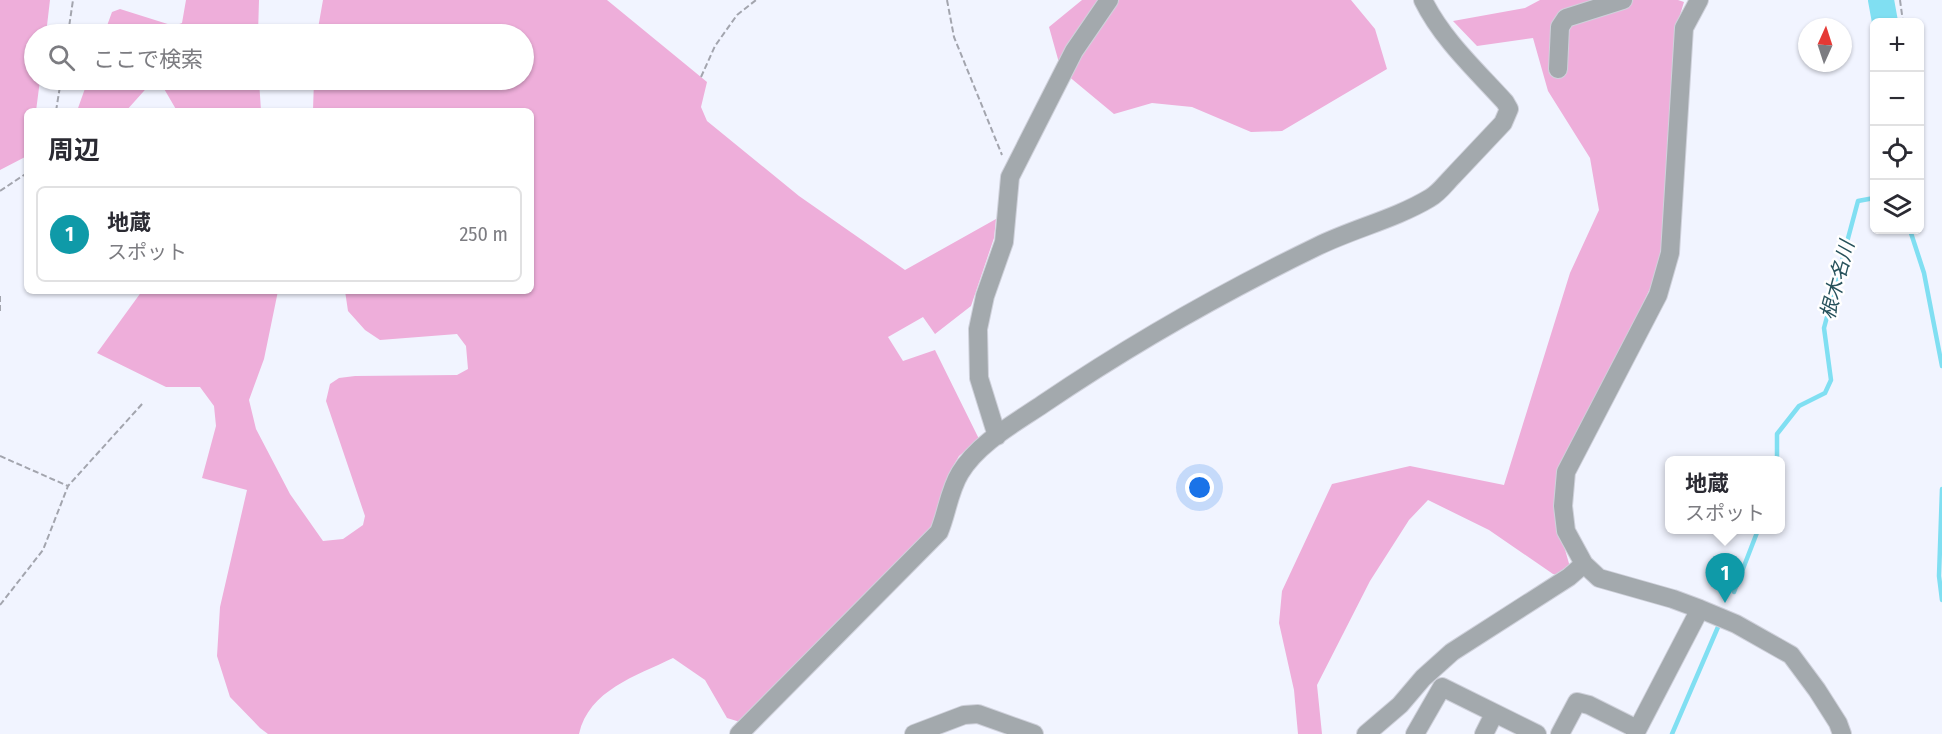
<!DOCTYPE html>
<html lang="ja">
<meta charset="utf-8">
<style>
body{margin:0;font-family:"Fira Sans Condensed","Noto Sans JP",sans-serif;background:#f7f7f7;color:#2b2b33}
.controls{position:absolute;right:18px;top:18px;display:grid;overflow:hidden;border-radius:9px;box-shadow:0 2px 4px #0004}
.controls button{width:54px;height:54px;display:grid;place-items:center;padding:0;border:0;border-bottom:2px solid #e1e1e2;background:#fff;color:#2b2b33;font:30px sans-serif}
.compass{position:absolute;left:1798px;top:18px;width:54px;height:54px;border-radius:50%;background:#fff;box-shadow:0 2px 4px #0004;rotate:3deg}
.you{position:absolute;left:1200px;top:488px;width:21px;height:21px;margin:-15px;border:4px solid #fff;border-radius:50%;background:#1a73e8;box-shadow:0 0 0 9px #1a73e833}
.badge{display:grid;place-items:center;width:39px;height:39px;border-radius:50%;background:#8c5b04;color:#fff;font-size:20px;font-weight:700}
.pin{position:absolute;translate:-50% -50px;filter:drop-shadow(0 2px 3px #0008)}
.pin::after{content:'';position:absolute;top:32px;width:21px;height:18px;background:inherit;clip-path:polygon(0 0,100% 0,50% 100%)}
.popup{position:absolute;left:1665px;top:456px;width:120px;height:78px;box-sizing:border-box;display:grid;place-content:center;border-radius:9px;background:#fff;filter:drop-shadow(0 2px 4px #0005);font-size:20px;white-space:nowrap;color:#7c7c81}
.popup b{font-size:22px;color:#2b2b33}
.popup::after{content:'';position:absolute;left:50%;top:100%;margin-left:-12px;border:12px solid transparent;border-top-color:#fff}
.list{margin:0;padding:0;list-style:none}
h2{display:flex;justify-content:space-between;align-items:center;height:78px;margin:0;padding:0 24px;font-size:26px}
h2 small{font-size:20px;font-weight:400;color:#7c7c81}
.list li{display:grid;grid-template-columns:39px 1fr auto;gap:18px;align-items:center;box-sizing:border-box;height:96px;margin:0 12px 12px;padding:0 12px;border:2px solid #e1e1e2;border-radius:9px}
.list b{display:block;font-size:22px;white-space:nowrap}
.list p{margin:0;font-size:20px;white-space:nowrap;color:#7c7c81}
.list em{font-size:20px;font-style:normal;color:#7c7c81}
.icon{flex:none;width:33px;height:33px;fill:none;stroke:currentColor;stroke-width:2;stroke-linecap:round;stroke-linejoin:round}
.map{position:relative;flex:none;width:1942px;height:734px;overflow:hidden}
.search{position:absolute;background:#fff;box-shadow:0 2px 4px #0004;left:24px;top:24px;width:510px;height:66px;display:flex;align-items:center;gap:15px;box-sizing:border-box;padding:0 21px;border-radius:33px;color:#7c7c81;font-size:22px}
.panel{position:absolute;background:#fff;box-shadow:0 2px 4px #0004;left:24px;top:108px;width:510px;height:186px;border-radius:9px}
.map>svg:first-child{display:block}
</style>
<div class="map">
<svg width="1942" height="734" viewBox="0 0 1942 734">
<rect width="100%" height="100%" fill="#f1f4ff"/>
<!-- forest -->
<path fill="#eeaeda" d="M0,0H50L46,34H34V80H40L36,111H27V156L0,170Z
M186,0H259L258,34H104L112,12L120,9L174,26L182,23Z
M323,0H607L707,82L701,107L707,121L799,196L905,270L996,219L994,238L971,306L935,334L923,317L888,337L903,361L935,350L979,439L959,456L948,475L936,521L926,538L740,722L727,718L705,680L673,658C636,676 589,690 579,734H268L260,728L230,697L217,656L220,607L247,490L202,478L216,426L214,406L200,387H166L97,353L142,291H278L264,359L249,400L256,429L290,494L323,541L343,539L363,525L365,516L326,401L330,384L339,378L355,376L457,375L468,369L466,346L457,334L380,340L365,330L348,311L345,291H531V111L313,110L314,80H524V34H317Z
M1082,0H1351L1375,29L1387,69L1282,131L1251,132L1192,107L1152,103L1114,114L1061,70L1049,27Z
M1540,0H1678L1684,2L1677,25L1667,147L1665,257L1608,377L1573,444L1559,467L1556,518L1570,567L1563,576L1553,574L1489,530L1428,500L1409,520L1370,581L1317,685L1322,734H1298L1294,690L1279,623L1282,591L1332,484L1410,466L1504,485L1570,273L1599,210L1590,158L1548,91L1533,38L1477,46L1453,21L1525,8Z
M88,80H259L261,111H177L163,87L152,82L126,111H77Z"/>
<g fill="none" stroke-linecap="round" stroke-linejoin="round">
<!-- stream -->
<path stroke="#80dff2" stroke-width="4.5" d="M1910,230L1924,273L1942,366
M1777,460V434L1799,406L1825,393L1831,380L1824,328L1858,201L1874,198
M1942,489L1939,576L1942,600
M1734,592L1758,530
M1672,734L1718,627"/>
<!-- river -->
<path stroke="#80dff2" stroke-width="26" d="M1881,0L1885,22"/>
<defs>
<path id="minor" d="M1699,0L1684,28L1670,253L1658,295L1566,472L1563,506L1566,531L1584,564L1599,578L1673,599L1700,609L1736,624L1791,655L1817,690L1838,723L1842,734
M1558,69L1560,27L1566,18L1623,0
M997,436L979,378L978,329L985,296L1004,242L1010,177L1074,51L1109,0
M739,734L939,532C947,513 949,491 960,473C978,443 1015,423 1043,404C1130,345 1223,292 1318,246C1355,228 1395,219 1430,198C1439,193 1446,183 1453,176C1470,158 1486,141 1503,123L1509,109L1505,102C1476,70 1442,39 1423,0
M914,734L964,715L978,714L1034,734
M1366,734L1400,705L1423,678L1452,652L1569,577L1584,564
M1415,734L1442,687L1537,734
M1484,734L1494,714
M1560,734L1577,702L1589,705L1637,729
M1635,734L1700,609"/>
</defs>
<!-- minor casing -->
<use href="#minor" stroke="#cfd1db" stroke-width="20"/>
<!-- path -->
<path stroke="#a3a5ae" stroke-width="2" stroke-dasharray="6 3" stroke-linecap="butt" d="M947,0L954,37L1002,155
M1900,0L1903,22
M68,34L73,0
M701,77L715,46L737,15L756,0
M56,111L61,80
M1920,138V140
M0,191L27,173
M0,296V314
M0,456L68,486
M0,605L43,550L68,486L143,403"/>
<!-- minor -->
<use href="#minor" stroke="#a3a9ad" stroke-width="18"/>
</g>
<g text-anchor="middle" stroke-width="5" stroke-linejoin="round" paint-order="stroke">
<!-- water labels -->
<g font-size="20" font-style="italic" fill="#27525b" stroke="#fff">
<text transform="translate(1837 280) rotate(-75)" y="7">根木名川</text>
</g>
</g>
</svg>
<div class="controls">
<button>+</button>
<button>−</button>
<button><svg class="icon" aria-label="locate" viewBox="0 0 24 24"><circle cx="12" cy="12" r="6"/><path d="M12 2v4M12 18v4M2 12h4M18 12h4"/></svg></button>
<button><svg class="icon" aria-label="layers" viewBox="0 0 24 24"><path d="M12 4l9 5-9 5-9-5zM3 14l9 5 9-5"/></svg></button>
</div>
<svg class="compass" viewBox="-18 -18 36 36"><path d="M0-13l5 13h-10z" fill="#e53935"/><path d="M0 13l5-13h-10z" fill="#7c7c81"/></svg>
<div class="you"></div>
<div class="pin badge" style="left:1725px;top:603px;background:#0f9aa8">1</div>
<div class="popup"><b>地蔵</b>スポット</div>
<div class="search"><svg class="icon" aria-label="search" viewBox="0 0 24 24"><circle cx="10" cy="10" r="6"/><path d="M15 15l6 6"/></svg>ここで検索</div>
<section class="panel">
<h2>周辺<small></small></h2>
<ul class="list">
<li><span class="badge" style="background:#0f9aa8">1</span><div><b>地蔵</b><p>スポット</p></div><em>250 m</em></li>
</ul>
</section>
</div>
